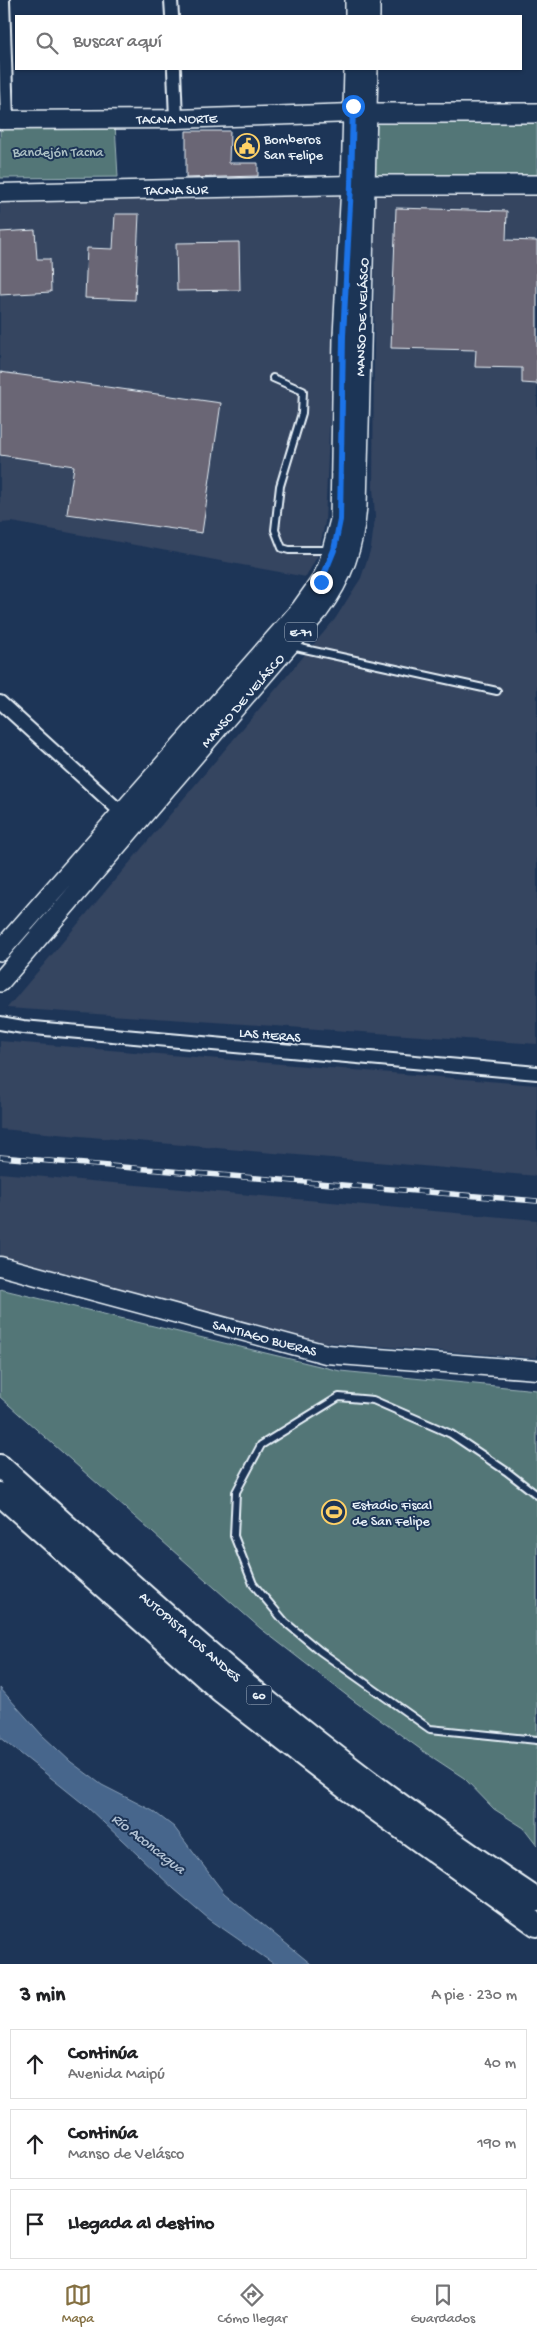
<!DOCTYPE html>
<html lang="es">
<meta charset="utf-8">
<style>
body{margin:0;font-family:"Gochi Hand",sans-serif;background:#f2f2f2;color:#202124}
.stop{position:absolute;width:15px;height:15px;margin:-11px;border:4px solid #1a73e8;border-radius:50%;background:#fff}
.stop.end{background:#1a73e8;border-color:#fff;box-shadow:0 1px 5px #0008}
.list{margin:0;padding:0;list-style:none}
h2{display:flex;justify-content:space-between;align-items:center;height:65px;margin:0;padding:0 20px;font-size:21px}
h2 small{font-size:16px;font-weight:400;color:#757577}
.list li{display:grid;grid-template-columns:32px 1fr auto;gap:15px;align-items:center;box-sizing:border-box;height:70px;margin:0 10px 10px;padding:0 10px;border:1px solid #e0e0e0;border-radius:0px}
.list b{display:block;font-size:19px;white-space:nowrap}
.list p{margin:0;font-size:16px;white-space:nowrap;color:#757577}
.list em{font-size:16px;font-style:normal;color:#757577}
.icon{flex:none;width:28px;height:28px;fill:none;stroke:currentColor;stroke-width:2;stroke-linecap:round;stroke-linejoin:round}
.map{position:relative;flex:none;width:537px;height:1964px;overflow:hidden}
.search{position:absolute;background:#fff;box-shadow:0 1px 4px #0004;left:15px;right:15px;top:15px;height:55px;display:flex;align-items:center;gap:12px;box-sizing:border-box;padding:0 18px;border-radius:0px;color:#757577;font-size:19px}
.sheet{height:305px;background:#fff}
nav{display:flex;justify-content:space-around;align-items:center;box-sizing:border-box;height:70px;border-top:1px solid #e0e0e0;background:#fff;font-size:14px;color:#757577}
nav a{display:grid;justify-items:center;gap:2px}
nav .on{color:#847042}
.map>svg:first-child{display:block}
</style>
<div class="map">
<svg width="537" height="1964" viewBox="0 0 537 1964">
<rect width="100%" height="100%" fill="#1d3557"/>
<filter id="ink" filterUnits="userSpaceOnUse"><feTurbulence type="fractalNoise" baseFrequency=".02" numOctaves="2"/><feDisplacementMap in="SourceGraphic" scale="10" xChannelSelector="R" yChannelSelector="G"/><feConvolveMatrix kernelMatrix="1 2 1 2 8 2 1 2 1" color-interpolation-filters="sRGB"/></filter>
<g filter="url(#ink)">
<!-- built -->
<path fill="#344460" d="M340,189L325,522L319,553L306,577L12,522L0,523V199Z
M537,190V1044L7,1008L335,619L361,578L371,548L375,517L373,487L375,191Z
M0,1041L537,1085V1176L0,1129Z
M0,1173L537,1220V1358L323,1342L0,1257Z"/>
<!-- green -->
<path fill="#527677" stroke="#9db4b8" d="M537,116V179L374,180L377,118Z
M115,124L118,177L0,178V125Z
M0,1289L340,1371L537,1390V1845L524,1828L494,1809L464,1778L423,1751L354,1701L260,1628L0,1397Z"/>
<!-- water -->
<path fill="#47668c" stroke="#879eb7" d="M0,1688L42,1735L71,1762L102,1785L153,1811L174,1827L224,1893L311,1964H274L209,1919L174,1889L86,1806L0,1737Z"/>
<!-- building -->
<path fill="#6a6675" stroke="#e8f1f8" d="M186,131H230L229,163H258V176L186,178Z
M396,208L507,211L506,240L537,241V384L522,383V368L475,367L476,350L391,348Z
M115,214H139L135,300L85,298L87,248L113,249Z
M35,230L37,259H50L51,292L0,295V232Z
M239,242L240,290L177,291L176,243Z
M0,372L221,403L202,533L67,514L74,466L0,455Z"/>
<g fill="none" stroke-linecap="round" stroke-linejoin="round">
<defs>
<path id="lane" d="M273,378L303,391L302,413L280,486L275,530L282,548L289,550H331
M291,646L497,691
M537,1495L506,1471L451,1434L373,1400L339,1397L261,1445L236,1492L234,1536L253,1584L285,1622L320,1651L430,1729L537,1740"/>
<path id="street" d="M3,0L7,120
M171,0L172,16
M174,69L176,119
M0,702L122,813
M0,1023L23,1027L537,1073"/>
<path id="secondary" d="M0,120L176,119L353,113
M0,193L351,185
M0,1266L326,1354L537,1370"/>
<path id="primary" d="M355,16V0
M370,16V0
M356,113H537
M355,185H537
M0,951L301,609L321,581L328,566L340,520L343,336L351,185L354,69
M0,982L319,610C343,578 354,546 357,506L368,69"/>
<path id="highway" d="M0,1466C112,1567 223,1670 343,1762C406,1811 471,1856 537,1900
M0,1494L221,1691L346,1788L537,1925"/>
</defs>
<!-- lane casing -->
<use href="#lane" stroke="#e8f1f8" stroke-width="10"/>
<!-- street casing -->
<use href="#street" stroke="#e8f1f8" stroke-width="16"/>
<!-- secondary casing -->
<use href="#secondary" stroke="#e8f1f8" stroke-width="21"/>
<!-- primary casing -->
<use href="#primary" stroke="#e8f1f8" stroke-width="22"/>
<!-- highway casing -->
<use href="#highway" stroke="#e8f1f8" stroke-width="26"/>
<!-- lane -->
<use href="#lane" stroke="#1d3557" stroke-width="6"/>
<!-- street -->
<use href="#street" stroke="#1d3557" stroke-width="12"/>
<!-- secondary -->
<use href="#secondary" stroke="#1d3557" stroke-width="18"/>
<!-- primary -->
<use href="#primary" stroke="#1d3557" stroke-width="19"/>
<!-- highway -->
<use href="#highway" stroke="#1d3557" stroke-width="22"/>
<defs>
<path id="rail" d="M0,1157L537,1201"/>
</defs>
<!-- rail casing -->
<use href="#rail" stroke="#e8f1f8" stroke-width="5.5"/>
<!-- rail -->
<use href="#rail" stroke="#1d3557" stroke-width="4" stroke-dasharray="11" stroke-linecap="butt"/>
</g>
</g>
<g fill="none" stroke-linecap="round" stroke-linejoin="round" filter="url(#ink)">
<!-- route -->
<path stroke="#1a73e8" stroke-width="6" d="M321,582L334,550L340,520L343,336L351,185L353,106"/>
</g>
<!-- icons -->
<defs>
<symbol id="civic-ring" viewBox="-11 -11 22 22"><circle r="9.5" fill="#1d3557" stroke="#ffd166" stroke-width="1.5"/><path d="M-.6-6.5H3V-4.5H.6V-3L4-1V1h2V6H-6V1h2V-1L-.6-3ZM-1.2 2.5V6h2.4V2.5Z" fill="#ffd166"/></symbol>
<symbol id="stadium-ring" viewBox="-11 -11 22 22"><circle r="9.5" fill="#1d3557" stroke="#ffd166" stroke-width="1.5"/><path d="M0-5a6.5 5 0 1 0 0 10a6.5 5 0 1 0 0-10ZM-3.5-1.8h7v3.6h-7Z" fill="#ffd166"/></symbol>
</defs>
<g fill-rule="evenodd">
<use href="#civic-ring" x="233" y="132" width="28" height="28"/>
<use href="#stadium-ring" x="320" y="1498" width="28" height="28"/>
</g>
<g text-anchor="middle" stroke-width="4" stroke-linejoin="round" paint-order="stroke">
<!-- shield labels -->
<g fill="#1d3557" stroke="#abb9c8" stroke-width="1">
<rect x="285" y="622.5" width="32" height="19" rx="4"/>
<rect x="246.5" y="1685.5" width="25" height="19" rx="4"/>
</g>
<g font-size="12" font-weight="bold" fill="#e8f1f8">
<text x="301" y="636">E-71</text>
<text x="259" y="1699">60</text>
</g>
<!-- street labels -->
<g font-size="14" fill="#e8f1f8" stroke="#1d3557">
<text transform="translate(177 118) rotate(-1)" y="5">TACNA NORTE</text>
<text transform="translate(176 189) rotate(-1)" y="5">TACNA SUR</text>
<text transform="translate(361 317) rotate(-88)" y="5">MANSO DE VELÁSCO</text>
<text transform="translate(242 700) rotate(-49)" y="5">MANSO DE VELÁSCO</text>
<text transform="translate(270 1034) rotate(5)" y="5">LAS HERAS</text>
<text transform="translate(265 1337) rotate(15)" y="5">SANTIAGO BUERAS</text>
<text transform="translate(191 1636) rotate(41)" y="5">AUTOPISTA LOS ANDES</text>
</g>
<!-- poi labels -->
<g font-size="14" fill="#e8f1f8" stroke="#1d3557" text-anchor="start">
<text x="264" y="143">Bomberos<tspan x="264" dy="16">San Felipe</tspan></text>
<text x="352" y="1509">Estadio Fiscal<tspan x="352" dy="16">de San Felipe</tspan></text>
</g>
<!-- park labels -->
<g font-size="14" fill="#acc0c4" stroke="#1d3557">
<text x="58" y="156">Bandejón Tacna</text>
</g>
<!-- water labels -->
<g font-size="15" font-style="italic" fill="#b0c0d2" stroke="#1d3557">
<text transform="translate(149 1843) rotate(38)" y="5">Río Aconcagua</text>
</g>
</g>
</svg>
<div class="stop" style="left:353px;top:106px"></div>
<div class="stop end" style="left:321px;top:582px"></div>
<div class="search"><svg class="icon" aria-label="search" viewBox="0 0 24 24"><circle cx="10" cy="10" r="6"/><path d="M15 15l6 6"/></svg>Buscar aquí</div>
</div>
<section class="sheet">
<h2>3 min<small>A pie · 230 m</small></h2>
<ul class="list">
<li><svg class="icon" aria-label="ahead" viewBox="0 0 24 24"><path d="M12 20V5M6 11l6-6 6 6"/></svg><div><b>Continúa</b><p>Avenida Maipú</p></div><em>40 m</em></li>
<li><svg class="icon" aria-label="ahead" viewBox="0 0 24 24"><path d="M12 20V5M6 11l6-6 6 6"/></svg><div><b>Continúa</b><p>Manso de Velásco</p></div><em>190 m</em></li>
<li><svg class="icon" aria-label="arrive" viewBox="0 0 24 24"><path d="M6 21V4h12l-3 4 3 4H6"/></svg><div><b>Llegada al destino</b></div></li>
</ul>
</section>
<nav>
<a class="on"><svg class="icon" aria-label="map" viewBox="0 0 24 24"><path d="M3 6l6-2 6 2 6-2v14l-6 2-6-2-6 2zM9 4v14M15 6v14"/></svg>Mapa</a>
<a><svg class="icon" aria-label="directions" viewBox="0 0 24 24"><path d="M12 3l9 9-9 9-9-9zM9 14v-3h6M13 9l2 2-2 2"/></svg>Cómo llegar</a>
<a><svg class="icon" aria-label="saved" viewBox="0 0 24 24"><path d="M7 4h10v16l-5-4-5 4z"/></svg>Guardados</a>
</nav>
